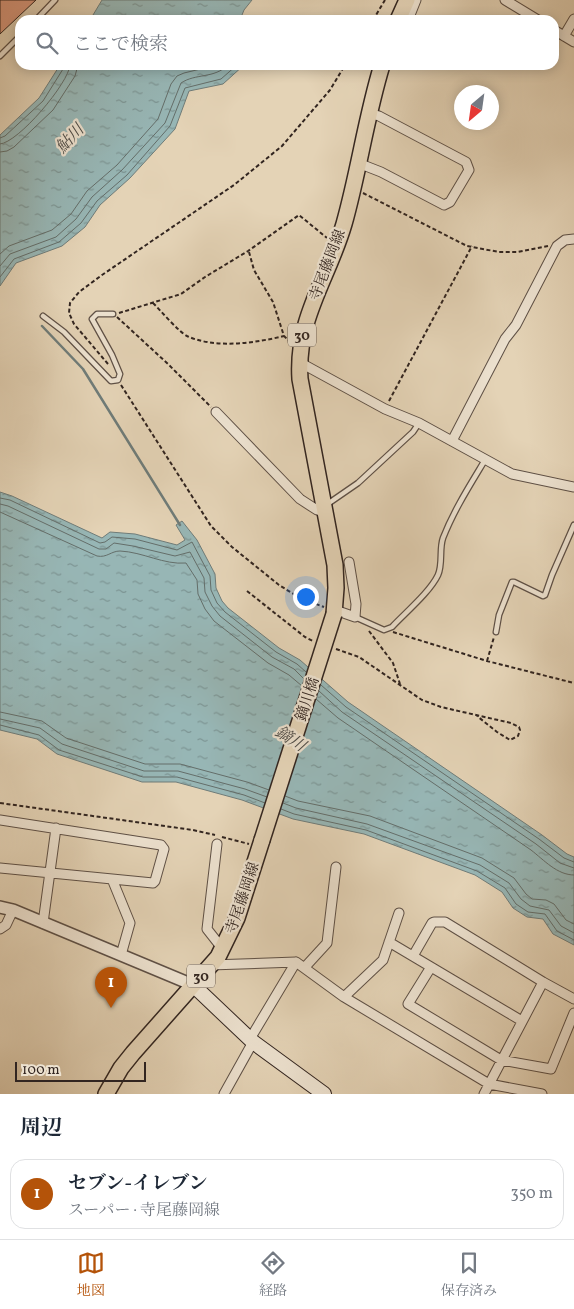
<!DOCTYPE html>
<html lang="ja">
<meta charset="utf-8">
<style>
body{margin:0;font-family:Vollkorn,"Noto Serif JP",serif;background:#f6f6f7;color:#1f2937}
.compass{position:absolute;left:454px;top:85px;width:45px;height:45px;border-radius:50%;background:#fff;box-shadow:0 2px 12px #0003;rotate:209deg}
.scale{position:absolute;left:15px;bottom:12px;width:131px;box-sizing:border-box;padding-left:5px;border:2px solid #322520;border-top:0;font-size:14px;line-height:18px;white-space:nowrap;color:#322520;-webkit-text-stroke:4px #ede2d0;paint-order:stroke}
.you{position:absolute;left:305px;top:596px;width:18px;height:18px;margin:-12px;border:4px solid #fff;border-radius:50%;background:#1a73e8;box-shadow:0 0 0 8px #1a73e833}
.badge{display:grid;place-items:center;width:32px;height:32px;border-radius:50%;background:#b45309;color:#fff;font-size:16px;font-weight:700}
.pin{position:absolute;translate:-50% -41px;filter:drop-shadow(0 1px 2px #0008)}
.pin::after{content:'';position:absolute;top:26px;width:18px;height:15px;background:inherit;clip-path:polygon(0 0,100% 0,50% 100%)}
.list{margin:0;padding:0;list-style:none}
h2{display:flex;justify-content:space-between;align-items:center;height:65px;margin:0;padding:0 20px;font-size:21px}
h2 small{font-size:16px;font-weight:400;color:#747a83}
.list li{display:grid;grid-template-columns:32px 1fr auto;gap:15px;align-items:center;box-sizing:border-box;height:70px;margin:0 10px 10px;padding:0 10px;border:1px solid #e0e1e3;border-radius:15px}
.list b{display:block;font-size:19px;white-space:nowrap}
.list p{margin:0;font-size:16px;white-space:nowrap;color:#747a83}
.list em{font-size:16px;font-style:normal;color:#747a83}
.icon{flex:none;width:28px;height:28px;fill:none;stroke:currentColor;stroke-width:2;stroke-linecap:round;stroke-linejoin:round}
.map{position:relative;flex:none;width:574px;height:1094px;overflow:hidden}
.search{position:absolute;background:#fff;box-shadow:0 2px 12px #0003;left:15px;right:15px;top:15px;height:55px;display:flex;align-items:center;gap:12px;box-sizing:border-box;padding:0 18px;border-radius:15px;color:#747a83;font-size:19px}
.sheet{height:145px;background:#fff}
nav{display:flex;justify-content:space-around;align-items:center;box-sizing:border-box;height:70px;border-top:1px solid #e0e1e3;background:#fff;font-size:14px;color:#747a83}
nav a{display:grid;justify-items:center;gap:2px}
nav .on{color:#b45309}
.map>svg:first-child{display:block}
</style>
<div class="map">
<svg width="574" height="1094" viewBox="0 0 574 1094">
<defs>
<pattern id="water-ripples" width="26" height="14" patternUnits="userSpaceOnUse" patternTransform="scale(1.25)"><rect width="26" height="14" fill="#97b6b5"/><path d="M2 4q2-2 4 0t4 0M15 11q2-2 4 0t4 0" fill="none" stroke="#7c9493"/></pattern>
</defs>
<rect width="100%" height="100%" fill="#e4d3b6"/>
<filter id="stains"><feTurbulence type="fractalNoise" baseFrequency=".004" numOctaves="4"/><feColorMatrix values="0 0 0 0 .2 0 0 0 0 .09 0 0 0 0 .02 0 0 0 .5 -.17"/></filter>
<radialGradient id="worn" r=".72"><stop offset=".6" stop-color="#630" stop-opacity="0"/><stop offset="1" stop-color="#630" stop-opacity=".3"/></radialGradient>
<!-- water -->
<path fill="url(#water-ripples)" stroke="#6f7c79" d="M102,0H252L244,10L240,20H90Z
M60,65H244L223,84L189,91L175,129L130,178L100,205L85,227L62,246L16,263L0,286V135L39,98Z
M0,492L12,496L102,538L110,532L135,534L177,545L185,540L176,525L182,521L197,540L215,574L216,588L222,601L228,608L279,648L300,660L348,702L542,835L567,854L574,857V945L553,934L543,919L527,917L513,908L502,892L475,875L364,834L293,819L242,800L176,782H142L57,754L37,739L0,730Z"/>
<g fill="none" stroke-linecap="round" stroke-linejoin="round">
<!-- shore -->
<path stroke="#646e6a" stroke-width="1" d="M0,138L5,136L43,101L63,69L64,65
M0,144C18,143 69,83 70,65
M0,152L7,151L14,147L53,110L75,76L78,65
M0,254L9,246L52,230L71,214L87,191L117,165L158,119L171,84L177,76L184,73L217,65
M0,266L10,254L56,237L76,219L92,197L122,170L165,123L181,83C196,73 214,79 228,65
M0,277L14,259L59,242L81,223L97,201L127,175L170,126L185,88L221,79L237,65
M0,498L10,500L100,543L105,542L112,537L135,539L177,550L192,542L210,576L211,590L217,603L225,612L276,652L297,664L306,672
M0,504L8,506L99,549H106L114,543L133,546L175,556L190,552L204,578L205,592L212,606L220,616L272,657L294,669L304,679
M0,512L97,556C107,558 111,551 120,551C143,552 164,565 186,563L197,580L198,594L205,609L214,621L268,663L289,675L302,686
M321,685L346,707L539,839L564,858L574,862
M319,691L342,712L536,844L560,863L574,868
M316,699L338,718L531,850C544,860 557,875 574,875
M0,712L42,721L66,738L145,764H180L247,782L269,790
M0,719L40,728L62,744L144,771H178L245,789L267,797
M0,725L39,735L59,750L143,777H177L244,795L265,803
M285,796L298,801L370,816L482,858L514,878L526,894L532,899L546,900L554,904L566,920L574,924
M283,803L296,808L367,824L480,865L509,883L521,899L530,906L549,910L561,926L574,933
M281,809L294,814L366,830L477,871L505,888L516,904L528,912L545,914L557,931L574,940"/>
<!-- stream -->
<path stroke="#6f7c79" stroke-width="2.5" d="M42,326L83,369L180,525"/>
</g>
<!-- building -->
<path fill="#d9987d" stroke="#322520" d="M0,0H36L0,34Z"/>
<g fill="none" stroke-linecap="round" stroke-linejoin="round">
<defs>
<path id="service" d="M36,20L55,0
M0,56L20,36
M43,316L64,332L111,381L118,380L120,374L112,355L92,319L97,314H113
M325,504L329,503L358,483L413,432L419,423
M355,617L384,630L392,627C405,613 430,592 438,575C443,564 439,549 443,538C454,510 470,485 485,460
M496,632L499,615L512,582H514L543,596L545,595L552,575L574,525"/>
<path id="minor" d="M505,0L538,20
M408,20L416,0
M554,30L574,42
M564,36L574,19
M358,163L381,172L444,205L450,202L469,170L466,162L379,116L369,113
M299,362L385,409L419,423L512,474L574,487
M216,412L300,499L317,510L325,512
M452,441L505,339L516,325L557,246L565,240L574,239
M335,610L355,617L356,604L349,562
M0,820L161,845L164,849L155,881L153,883L0,868
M217,844L207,929L218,943L224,946
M112,879L130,923L121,955
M43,923L56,828
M0,929L6,925L13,910
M389,942L522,1021
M413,956L432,923L434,922H445L543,982L574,999
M210,965L296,962L344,997L489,1084L542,1094
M305,967L327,943L336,867
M431,967L408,1004L501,1060L551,1069L574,1013
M344,997L383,960L399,913
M250,1039L296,962
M224,1094L253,1042
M484,1094L543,982"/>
<path id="tertiary" d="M0,907L13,910L193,985"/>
<path id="secondary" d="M193,985L253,1042L324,1094"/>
<path id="primary" d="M398,20L407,0
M334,614L336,588L335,565L300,379C296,318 328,279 344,224C359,171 366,117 382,65
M106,1094L121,1068L133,1053L218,957L237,918L262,840"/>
</defs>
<!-- service casing -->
<use href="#service" stroke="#5e5046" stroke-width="7"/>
<!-- minor casing -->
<use href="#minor" stroke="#5e5046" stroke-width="11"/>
<!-- tertiary casing -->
<use href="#tertiary" stroke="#5e5046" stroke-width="14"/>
<!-- secondary casing -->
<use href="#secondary" stroke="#322520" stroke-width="16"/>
<!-- primary casing -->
<use href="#primary" stroke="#322520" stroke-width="18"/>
<!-- path -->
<path stroke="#322520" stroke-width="2" stroke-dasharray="4 2.5" stroke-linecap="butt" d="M373,20L385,0
M363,193L467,246L499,252H517L548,246
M249,252L254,270L273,302L284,336L290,342
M153,303C161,311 179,332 187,336C215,349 255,343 284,336
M119,313L181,294L205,277L248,251L299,215L327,238
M117,317L168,364L211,407
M108,364L74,324L69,313L70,303L79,292L102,275L234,185L282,146L330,90L345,65
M121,385L211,526L232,547L279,585L300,598L324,607
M389,401L472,246
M247,591L305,637L313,641
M369,631L393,663L400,684
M393,632L487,661L574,683
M336,649L359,657L422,700L441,707L511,723L519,727L520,730L518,736L510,740L497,732L477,716
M487,661L494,637
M0,803L193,830L215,835
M222,837L249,844"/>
<!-- service -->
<use href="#service" stroke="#ede2d0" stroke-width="4.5"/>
<!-- minor -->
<use href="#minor" stroke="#ede2d0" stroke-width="9"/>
<!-- tertiary -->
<use href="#tertiary" stroke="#ede2d0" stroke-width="11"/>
<!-- secondary -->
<use href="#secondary" stroke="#ede2d0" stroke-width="14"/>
<!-- primary -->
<use href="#primary" stroke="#e4d3b6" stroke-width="15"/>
<defs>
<path id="primary-bridge" d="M262,840L334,614"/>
</defs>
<!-- primary-bridge casing -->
<use href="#primary-bridge" stroke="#322520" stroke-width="18" stroke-linecap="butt"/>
<!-- primary-bridge -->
<use href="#primary-bridge" stroke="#e4d3b6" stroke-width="15"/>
</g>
<g text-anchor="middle" stroke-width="4.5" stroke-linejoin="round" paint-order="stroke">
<!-- shield labels -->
<g fill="#ede2d0" stroke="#6a5e55" stroke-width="1">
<rect x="288" y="323.5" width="28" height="23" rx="4"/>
<rect x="187" y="964.5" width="28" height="23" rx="4"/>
</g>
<g font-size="14" font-weight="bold" fill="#322520">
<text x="302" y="340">30</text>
<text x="201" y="981">30</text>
</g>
<!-- street labels -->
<g font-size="15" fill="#322520" stroke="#ede2d0">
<text transform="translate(327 265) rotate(-69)" y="5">寺尾藤岡線</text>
<text transform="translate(307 699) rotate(-72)" y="5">鏑川橋</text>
<text transform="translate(242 898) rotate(-71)" y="5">寺尾藤岡線</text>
</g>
<!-- water labels -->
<g font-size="16" font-style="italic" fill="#4b4945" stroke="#ede2d0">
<text transform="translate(69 138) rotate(-47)" y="6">鮎川</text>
<text transform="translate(291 738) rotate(33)" y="6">鏑川</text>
</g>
</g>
<rect width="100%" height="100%" filter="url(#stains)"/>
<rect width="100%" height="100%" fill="url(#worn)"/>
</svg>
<svg class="compass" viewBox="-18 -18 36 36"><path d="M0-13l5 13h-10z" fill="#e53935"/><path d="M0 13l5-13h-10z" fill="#747a83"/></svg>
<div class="scale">100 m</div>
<div class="you"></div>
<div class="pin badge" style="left:111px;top:1008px">1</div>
<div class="search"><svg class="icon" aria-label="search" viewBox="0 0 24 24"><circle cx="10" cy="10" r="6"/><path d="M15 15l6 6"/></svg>ここで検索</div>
</div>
<section class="sheet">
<h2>周辺<small></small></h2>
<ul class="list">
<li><span class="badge">1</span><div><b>セブン-イレブン</b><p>スーパー · 寺尾藤岡線</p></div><em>350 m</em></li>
</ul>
</section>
<nav>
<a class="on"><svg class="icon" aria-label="map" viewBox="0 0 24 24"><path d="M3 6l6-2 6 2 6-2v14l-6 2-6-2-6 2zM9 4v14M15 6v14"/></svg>地図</a>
<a><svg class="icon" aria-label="directions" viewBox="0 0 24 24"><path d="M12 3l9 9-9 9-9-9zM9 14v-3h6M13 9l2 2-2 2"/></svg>経路</a>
<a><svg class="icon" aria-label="saved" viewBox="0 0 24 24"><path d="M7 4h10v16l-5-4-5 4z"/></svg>保存済み</a>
</nav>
